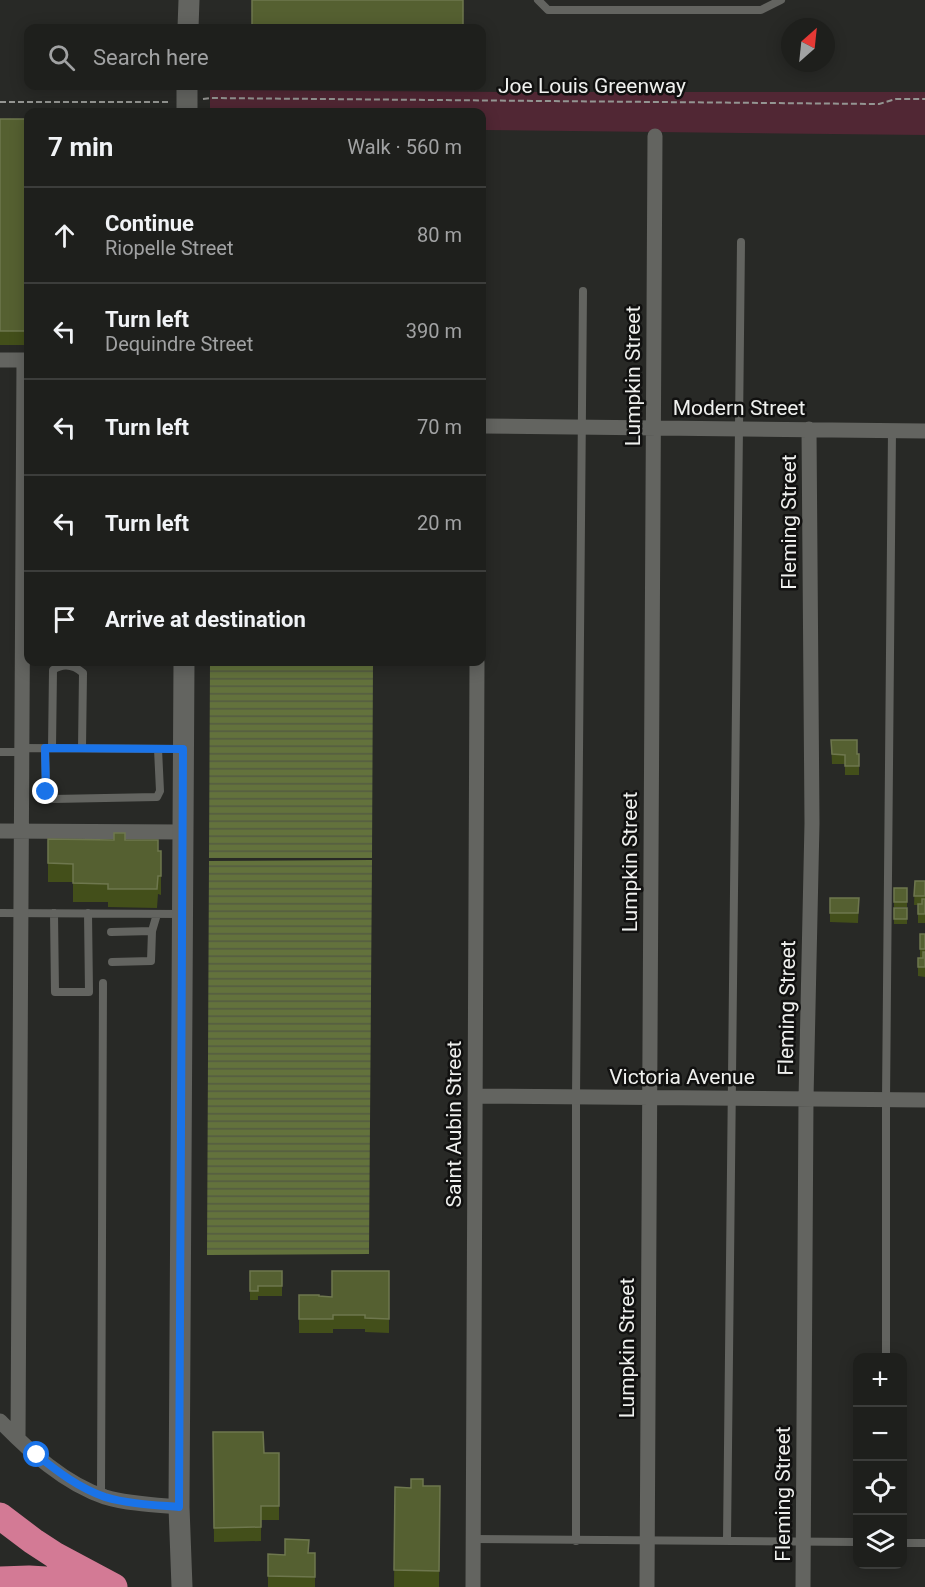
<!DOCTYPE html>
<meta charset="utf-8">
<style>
body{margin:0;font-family:Roboto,sans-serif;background:#262725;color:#f1f3f6}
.controls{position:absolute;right:18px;bottom:18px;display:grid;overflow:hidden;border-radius:12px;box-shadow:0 3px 15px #0003}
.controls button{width:54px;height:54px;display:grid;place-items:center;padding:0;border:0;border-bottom:2px solid #3c3d3b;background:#1e1f1c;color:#f1f3f6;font:30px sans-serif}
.compass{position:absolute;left:781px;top:18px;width:54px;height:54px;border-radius:50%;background:#1e1f1c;box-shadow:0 3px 15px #0003;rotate:27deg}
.stop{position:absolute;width:18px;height:18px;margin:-14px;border:4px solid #1a73e8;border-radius:50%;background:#fff}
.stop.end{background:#1a73e8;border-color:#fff;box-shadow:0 2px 6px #0008}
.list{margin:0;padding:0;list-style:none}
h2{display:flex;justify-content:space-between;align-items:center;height:78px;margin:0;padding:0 24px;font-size:26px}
h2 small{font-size:20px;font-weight:400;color:#a1a2a3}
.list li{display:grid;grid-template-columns:39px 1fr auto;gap:18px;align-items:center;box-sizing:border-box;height:96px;padding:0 24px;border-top:2px solid #3c3d3b}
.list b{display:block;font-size:22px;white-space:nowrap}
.list p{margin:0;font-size:20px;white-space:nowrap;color:#a1a2a3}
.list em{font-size:20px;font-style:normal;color:#a1a2a3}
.icon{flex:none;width:33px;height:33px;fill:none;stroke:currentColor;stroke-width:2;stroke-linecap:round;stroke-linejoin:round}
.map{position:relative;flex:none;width:925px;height:1587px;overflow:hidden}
.search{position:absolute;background:#1e1f1c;box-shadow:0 3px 15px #0003;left:24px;top:24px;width:462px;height:66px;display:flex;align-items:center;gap:15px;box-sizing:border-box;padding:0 21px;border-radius:12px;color:#a1a2a3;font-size:22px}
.panel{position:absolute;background:#1e1f1c;box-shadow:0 3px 15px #0003;left:24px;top:108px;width:462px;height:558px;border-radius:12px}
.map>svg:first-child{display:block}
</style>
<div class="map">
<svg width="925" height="1587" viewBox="0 0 925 1587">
<defs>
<pattern id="water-rules" width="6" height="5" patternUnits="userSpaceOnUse" patternTransform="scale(1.5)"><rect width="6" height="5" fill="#63723c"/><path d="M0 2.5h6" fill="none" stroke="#545b42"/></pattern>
</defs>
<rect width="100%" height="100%" fill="#282926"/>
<!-- park -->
<path fill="#512734" d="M210,90L508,92H925V135L482,130V112H210Z"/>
<!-- water -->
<path fill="url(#water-rules)" d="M210,662H373L372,858H209Z
M372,860L369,1254L207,1255L209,861Z"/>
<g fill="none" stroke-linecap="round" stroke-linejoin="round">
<!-- path -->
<path stroke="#949592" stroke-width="2" stroke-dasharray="6 3" stroke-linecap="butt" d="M203,99L211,98L879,104L896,99H925
M0,102H170"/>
<!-- lane -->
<path stroke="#636460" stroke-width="8" d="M538,0L548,10H761L781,0
M22,748L183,749
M45,748L46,792L53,799L157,797L160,791L158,749
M52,748L53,670C63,663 74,665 83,673L82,748
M0,752H22
M0,913L181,914
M54,913L55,992H89L88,913
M111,932L152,931
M112,962L151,961L152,931L157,914
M886,1358V1100L892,430
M101,1496L103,983
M473,1539L858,1542
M576,1541V1097L583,291
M727,1541L741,242
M902,1543H925"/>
<!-- street -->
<path stroke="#636460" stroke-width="15" d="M0,360H28
M482,426L925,431
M0,831L183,832
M475,1096L925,1100
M0,1421C29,1451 65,1484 105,1497C129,1504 155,1505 179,1507
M18,1438L24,360
M473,1587L477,662
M647,1587L655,136
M803,1587L806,1099L812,823L809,429"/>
<!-- secondary -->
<path stroke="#636460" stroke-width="21" d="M188,28L189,0
M187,112V86
M182,1587L179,1507L184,662"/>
<!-- highway -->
<path stroke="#d37a95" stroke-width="27" d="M0,1516L33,1541L56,1556L114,1587
M0,1580L29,1579L63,1581L89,1587"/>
</g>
<!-- wall -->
<path fill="#434f1a" d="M0,119H28V345H0Z
M831,740L857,754H859V775H845V764H832Z
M48,839L114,840H125L158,851H161V895L158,894L157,908L108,907V902H73V882H48Z
M915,881H925V923H918V905H914Z
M894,888H907V907H894Z
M830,898H859L858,923L830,922Z
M894,908H907V924H894Z
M920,934H925V977L918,976V958H920Z
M250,1271H282V1296H258V1300H250Z
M389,1271V1333L365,1332V1329H333V1333H299V1295L332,1297Z
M213,1432L264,1453H279V1520H261V1541L214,1542Z
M423,1486H440L439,1587H394L395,1487L411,1488Z
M309,1553H315V1587H268V1554L285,1555Z"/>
<!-- building -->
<path fill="#556031" stroke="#6e774e" stroke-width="1.5" d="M252,0H463V28H252Z
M0,119H28V331H0Z
M831,740H857V754H859V766H845V755L832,754Z
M114,833H125V840H158V851H161V876H158L157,889H108V884L73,883V864L48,863V839L114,840Z
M915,881H925V896H914Z
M894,888H907V902H894Z
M830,898H859L858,913H830Z
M922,899H925V914H918V904H922Z
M894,908H907V919H894Z
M920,934H925V949H920Z
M923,952H925V967H918V958H923Z
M250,1271H282V1286H258V1291H250Z
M332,1271H389V1319L365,1318V1315H333V1319H299V1295H319V1296L332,1297Z
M213,1432H263L264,1453H279V1506H261V1527L214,1528Z
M411,1479H423V1486H440L439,1571L394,1570L395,1487L411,1488Z
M285,1539L309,1540L308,1553H315V1577L268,1576V1554L285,1555Z"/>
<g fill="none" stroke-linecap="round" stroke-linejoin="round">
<!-- route -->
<path stroke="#1a73e8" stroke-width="8" d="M37,1455C58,1472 79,1488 105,1497C128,1504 155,1505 179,1507L183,749L45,748L46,792"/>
</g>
<g text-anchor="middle" stroke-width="5" stroke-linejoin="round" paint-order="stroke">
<!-- street labels -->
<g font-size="21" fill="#eff0ee" stroke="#111110">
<text x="592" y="93">Joe Louis Greenway</text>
<text transform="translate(633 376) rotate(-90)" y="7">Lumpkin Street</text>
<text x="739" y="415">Modern Street</text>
<text transform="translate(789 522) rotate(-90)" y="7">Fleming Street</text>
<text transform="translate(630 862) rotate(-90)" y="7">Lumpkin Street</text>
<text transform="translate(787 1008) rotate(-89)" y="7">Fleming Street</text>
<text x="682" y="1084">Victoria Avenue</text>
<text transform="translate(454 1124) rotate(-90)" y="7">Saint Aubin Street</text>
<text transform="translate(627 1348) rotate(-90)" y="7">Lumpkin Street</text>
<text transform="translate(783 1494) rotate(-90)" y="7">Fleming Street</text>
</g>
</g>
</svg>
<div class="controls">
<button>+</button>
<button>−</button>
<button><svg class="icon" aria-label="locate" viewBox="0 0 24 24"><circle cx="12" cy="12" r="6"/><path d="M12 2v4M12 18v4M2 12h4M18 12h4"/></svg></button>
<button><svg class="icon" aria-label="layers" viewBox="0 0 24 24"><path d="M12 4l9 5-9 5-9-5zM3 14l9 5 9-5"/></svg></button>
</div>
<svg class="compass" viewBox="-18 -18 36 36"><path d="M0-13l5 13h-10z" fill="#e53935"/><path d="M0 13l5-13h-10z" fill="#a1a2a3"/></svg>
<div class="stop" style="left:37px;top:1455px"></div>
<div class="stop end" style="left:46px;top:792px"></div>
<div class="search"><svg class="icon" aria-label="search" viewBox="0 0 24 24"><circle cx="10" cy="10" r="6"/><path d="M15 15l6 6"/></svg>Search here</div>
<section class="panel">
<h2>7 min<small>Walk · 560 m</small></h2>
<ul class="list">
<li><svg class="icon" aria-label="ahead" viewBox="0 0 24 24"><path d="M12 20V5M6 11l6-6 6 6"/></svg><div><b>Continue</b><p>Riopelle Street</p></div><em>80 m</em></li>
<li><svg class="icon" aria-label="left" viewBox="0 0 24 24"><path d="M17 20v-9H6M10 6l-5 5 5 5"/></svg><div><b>Turn left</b><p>Dequindre Street</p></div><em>390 m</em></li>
<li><svg class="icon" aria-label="left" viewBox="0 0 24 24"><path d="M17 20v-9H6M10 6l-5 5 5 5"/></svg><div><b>Turn left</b></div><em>70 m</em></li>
<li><svg class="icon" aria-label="left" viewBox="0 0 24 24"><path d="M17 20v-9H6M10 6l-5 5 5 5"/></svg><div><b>Turn left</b></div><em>20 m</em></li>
<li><svg class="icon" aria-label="arrive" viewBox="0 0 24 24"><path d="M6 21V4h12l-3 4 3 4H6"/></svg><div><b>Arrive at destination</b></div></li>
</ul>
</section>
</div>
